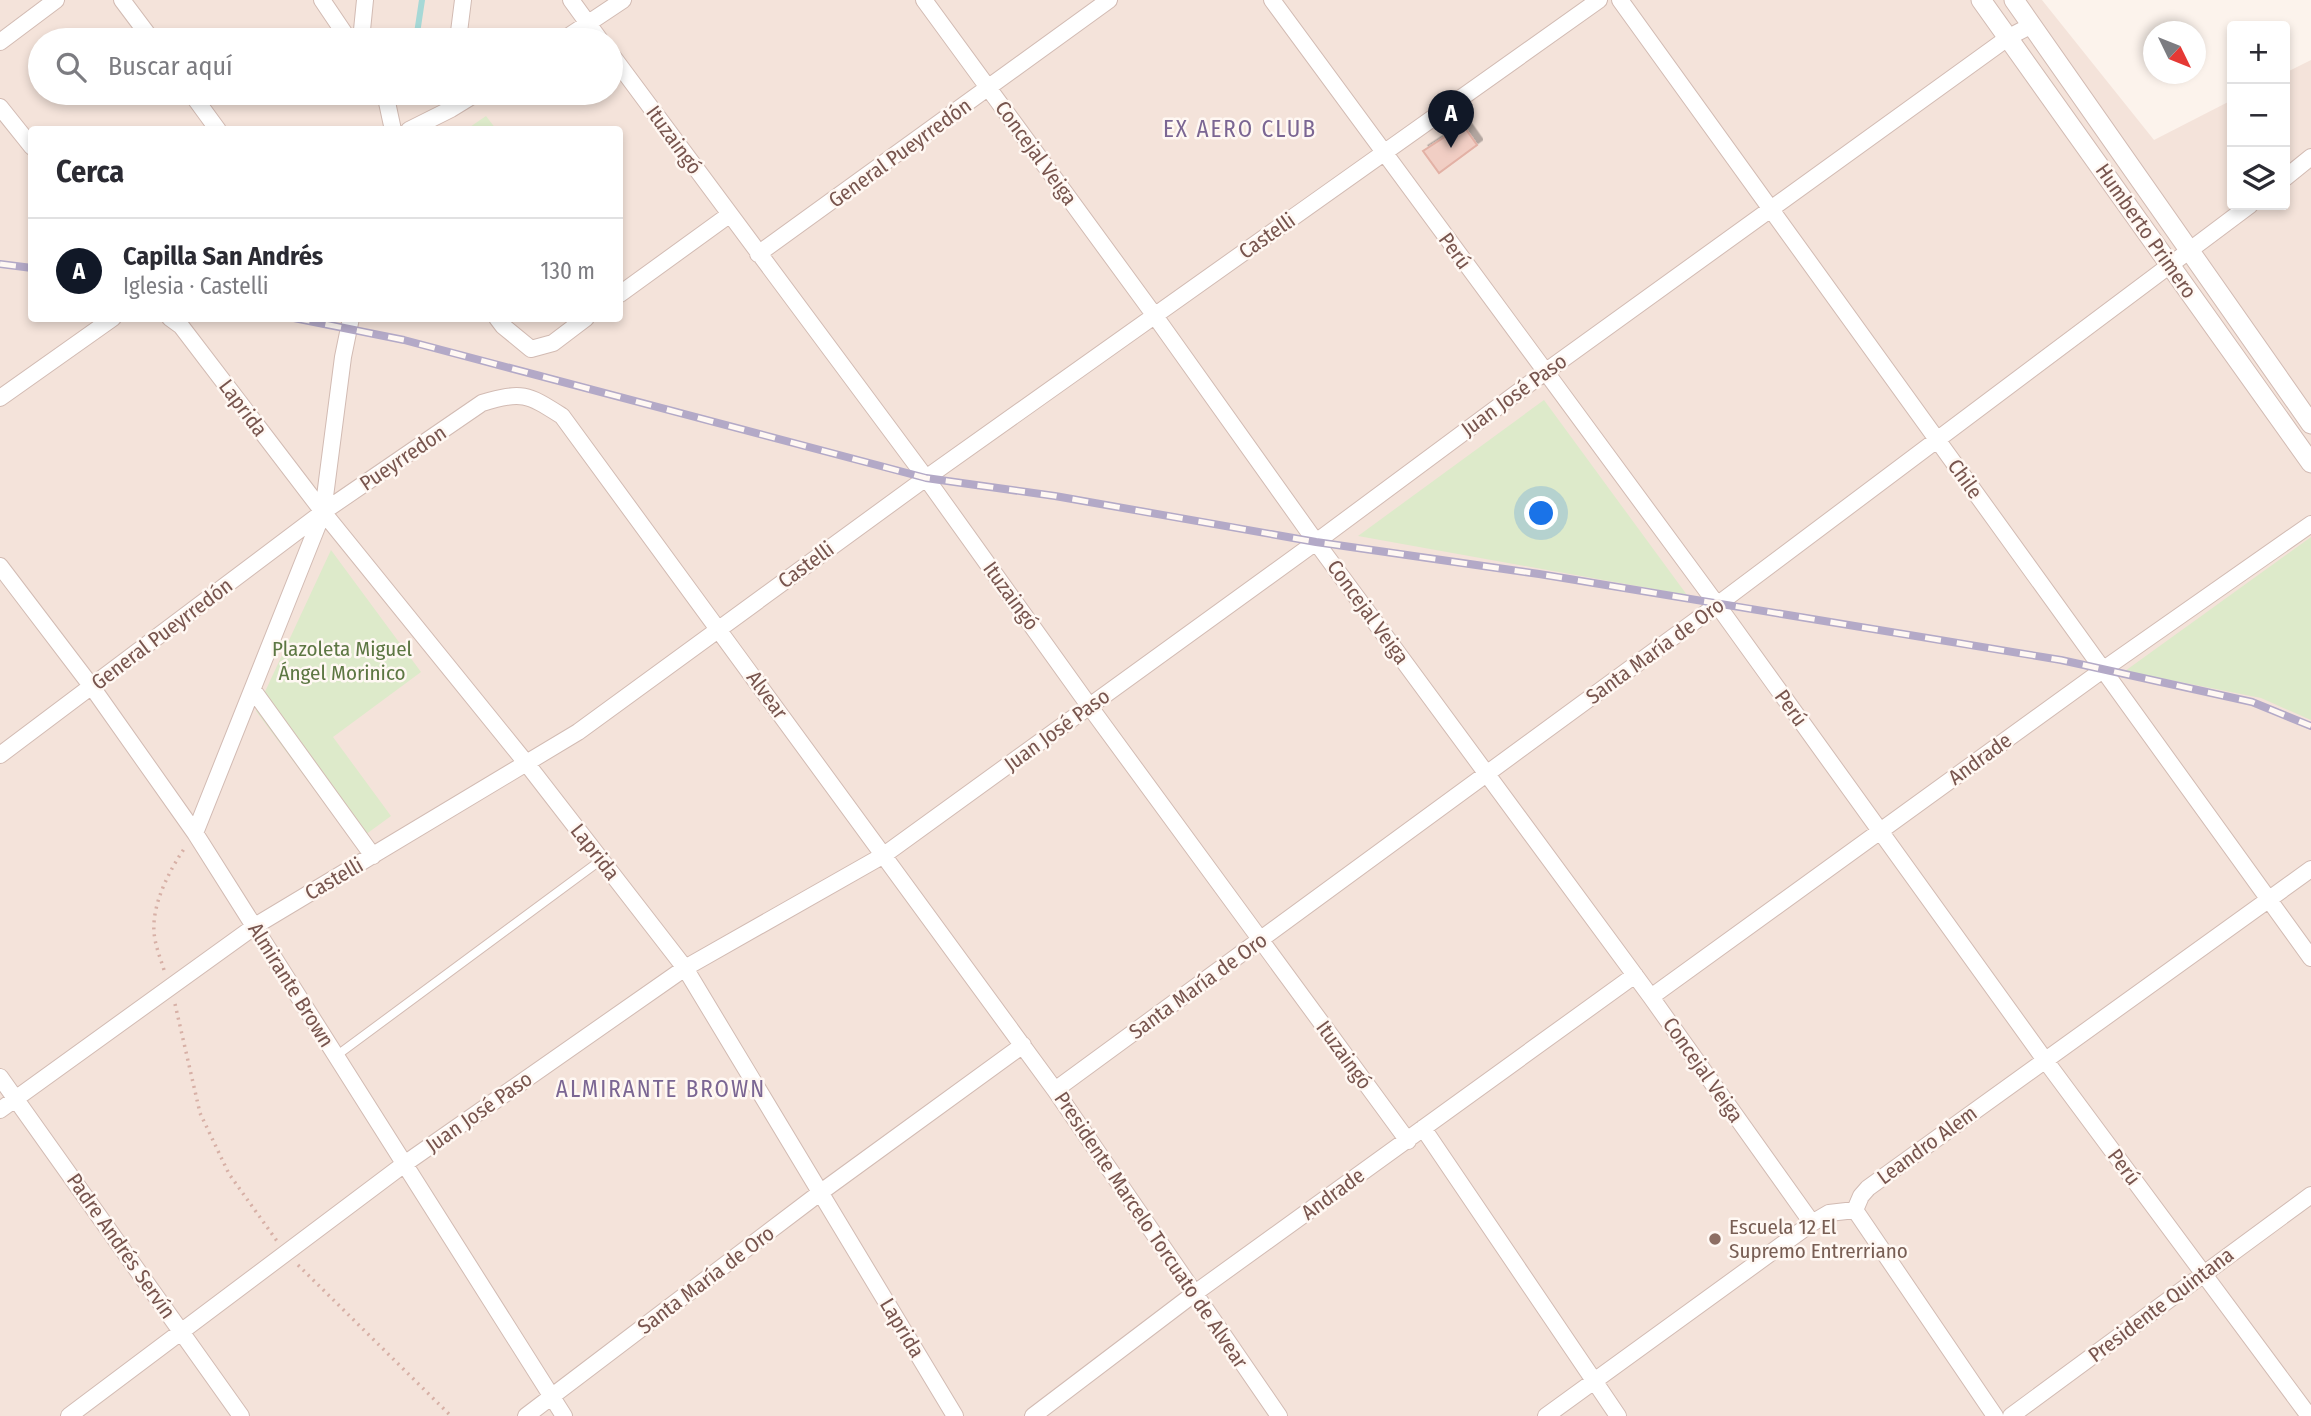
<!DOCTYPE html>
<html lang="es">
<meta charset="utf-8">
<style>
body{margin:0;font-family:"Fira Sans Condensed",sans-serif;background:#f2f2f3;color:#2b2b33}
.controls{position:absolute;right:21px;top:21px;display:grid;overflow:hidden;border-radius:7px;box-shadow:0 4px 10px #0003}
.controls button{width:63px;height:63px;display:grid;place-items:center;padding:0;border:0;border-bottom:2px solid #e1e1e2;background:#fff;color:#2b2b33;font:35px sans-serif}
.compass{position:absolute;left:2143px;top:21px;width:63px;height:63px;border-radius:50%;background:#fff;box-shadow:0 4px 10px #0003;rotate:133deg}
.you{position:absolute;left:1542px;top:514px;width:24px;height:24px;margin:-18px;border:5px solid #fff;border-radius:50%;background:#1a73e8;box-shadow:0 0 0 10px #1a73e833}
.badge{display:grid;place-items:center;width:46px;height:46px;border-radius:50%;background:#111827;color:#fff;font-size:23px;font-weight:700}
.pin{position:absolute;translate:-50% -58px;filter:drop-shadow(0 2px 4px #0008)}
.pin::after{content:'';position:absolute;top:37px;width:24px;height:21px;background:inherit;clip-path:polygon(0 0,100% 0,50% 100%)}
.list{margin:0;padding:0;list-style:none}
h2{display:flex;justify-content:space-between;align-items:center;height:91px;margin:0;padding:0 28px;font-size:30px}
h2 small{font-size:23px;font-weight:400;color:#7c7c81}
.list li{display:grid;grid-template-columns:46px 1fr auto;gap:21px;align-items:center;box-sizing:border-box;height:105px;padding:0 28px;border-top:2px solid #e1e1e2}
.list b{display:block;font-size:26px;white-space:nowrap}
.list p{margin:0;font-size:23px;white-space:nowrap;color:#7c7c81}
.list em{font-size:23px;font-style:normal;color:#7c7c81}
.icon{flex:none;width:38px;height:38px;fill:none;stroke:currentColor;stroke-width:2;stroke-linecap:round;stroke-linejoin:round}
.map{position:relative;flex:none;width:2311px;height:1416px;overflow:hidden}
.search{position:absolute;background:#fff;box-shadow:0 4px 10px #0003;left:28px;top:28px;width:595px;height:77px;display:flex;align-items:center;gap:18px;box-sizing:border-box;padding:0 24px;border-radius:38px;color:#7c7c81;font-size:26px}
.panel{position:absolute;background:#fff;box-shadow:0 4px 10px #0003;left:28px;top:126px;width:595px;height:196px;border-radius:7px}
.map>svg:first-child{display:block}
</style>
<div class="map">
<svg width="2311" height="1416" viewBox="0 0 2311 1416">
<defs>
<filter id="shadow"><feDropShadow dx="5.5" dy="-5.5" stdDeviation="0" flood-color="#0004"/></filter>
</defs>
<rect width="100%" height="100%" fill="#fcf3ec"/>
<!-- residential -->
<path fill="#f4e3da" fill-rule="evenodd" d="M0,0H2042L2154,140L2232,100V205H2285V73L2311,60V1416H0ZM40,40H611V93H40ZM32,130H620V318H32Z"/>
<!-- green -->
<path fill="#ddeaca" d="M486,116L496,129H467Z
M1544,400L1687,595L1358,536Z
M2311,537V720L2261,698L2125,671Z
M331,550L421,672L333,737L391,816L354,843L256,711Z"/>
<g fill="none" stroke-linecap="round" stroke-linejoin="round">
<!-- stream -->
<path stroke="#a6d8d6" stroke-width="6" d="M416,40L422,0"/>
</g>
<!-- building -->
<path fill="#f1cec4" stroke="#e3b1a5" stroke-width="2" filter="url(#shadow)" d="M1463,125L1477,145L1439,173L1423,151Z"/>
<g fill="none" stroke-linecap="round" stroke-linejoin="round">
<defs>
<path id="service" d="M336,1056L601,860"/>
<path id="minor" d="M122,0L152,40
M322,0L349,40
M571,0L600,40
M924,0L1155,316L1316,542L1651,997L1812,1223
M1272,0L1721,610L2045,1060L2309,1416
M1620,0L2311,958
M361,40L365,0
M458,40L463,0
M563,40L623,0
M0,42L56,0
M611,54L926,478L1090,707L1408,1141
M191,93L218,130
M385,93L393,130
M0,107L32,147
M409,130L451,109L477,93
M2285,178L2311,157
M758,254L1109,0
M620,294L729,215
M170,318L181,326L323,512L527,764L685,968L955,1416
M497,318L503,326L531,349L553,343L586,318
M0,398L113,318
M0,566L92,687L195,833L564,1416
M253,690L373,856
M0,755L323,512L482,403C523,391 527,394 562,416L1055,1090L1279,1416
M195,833L323,512L343,357L351,318
M1651,997L2104,669L2311,524
M0,1077L241,1416
M1055,1090L1717,605L2250,205
M0,1110L255,926L578,732L926,478L1599,0
M1423,1128L1618,1416
M1855,1210L1995,1416
M69,1416L403,1165L685,968L884,855L1316,542L1545,372L2009,37L2032,25
M526,1416L821,1192L1023,1045
M1033,1416L1195,1293L1635,975
M1546,1416L1812,1223L1829,1213L1855,1210L1861,1196L1868,1188L2311,869
M2011,1416L2311,1195"/>
<path id="tertiary" d="M1981,0L2311,463
M2014,0L2311,424"/>
</defs>
<!-- service casing -->
<use href="#service" stroke="#d2bbb3" stroke-width="10"/>
<!-- minor casing -->
<use href="#minor" stroke="#d2bbb3" stroke-width="18"/>
<!-- tertiary casing -->
<use href="#tertiary" stroke="#d2bbb3" stroke-width="21"/>
<!-- path -->
<path stroke="#d7b0a6" stroke-width="3.5" stroke-dasharray="2 5" stroke-linecap="butt" d="M164,970C160,957 155,945 154,932C152,904 169,871 184,849
M175,1004L200,1113L229,1174L277,1241
M298,1265L451,1416"/>
<!-- service -->
<use href="#service" stroke="#fff" stroke-width="8"/>
<!-- minor -->
<use href="#minor" stroke="#fff" stroke-width="16"/>
<!-- tertiary -->
<use href="#tertiary" stroke="#fff" stroke-width="19"/>
<defs>
<path id="rail" d="M0,264L32,268
M294,318L404,340L926,478L1055,496L1316,542L1539,574L2061,660L2252,702L2311,726"/>
</defs>
<!-- rail casing -->
<use href="#rail" stroke="#b3a9c7" stroke-width="8"/>
<!-- rail -->
<use href="#rail" stroke="#fff8f3" stroke-width="5" stroke-dasharray="16" stroke-linecap="butt"/>
</g>
<!-- markers -->
<circle fill="#8d6e63" stroke="#fff8f3" stroke-width="2.5" cx="1715" cy="1239" r="7"/>
<g text-anchor="middle" stroke-width="5" stroke-linejoin="round" paint-order="stroke">
<!-- street labels -->
<g font-size="21" fill="#78554e" stroke="#fff8f3">
<text transform="translate(674 140) rotate(54)" y="7">Ituzaingó</text>
<text transform="translate(900 153) rotate(-36)" y="7">General Pueyrredón</text>
<text transform="translate(1036 153) rotate(54)" y="7">Concejal Veiga</text>
<text transform="translate(2146 231) rotate(55)" y="7">Humberto Primero</text>
<text transform="translate(1267 236) rotate(-35)" y="7">Castelli</text>
<text transform="translate(1455 251) rotate(54)" y="7">Perú</text>
<text transform="translate(1514 395) rotate(-36)" y="7">Juan José Paso</text>
<text transform="translate(243 408) rotate(53)" y="7">Laprida</text>
<text transform="translate(403 458) rotate(-34)" y="7">Pueyrredon</text>
<text transform="translate(1965 479) rotate(54)" y="7">Chile</text>
<text transform="translate(806 565) rotate(-36)" y="7">Castelli</text>
<text transform="translate(1011 596) rotate(54)" y="7">Ituzaingó</text>
<text transform="translate(1368 612) rotate(54)" y="7">Concejal Veiga</text>
<text transform="translate(162 634) rotate(-37)" y="7">General Pueyrredón</text>
<text transform="translate(1655 651) rotate(-36)" y="7">Santa María de Oro</text>
<text transform="translate(767 695) rotate(54)" y="7">Alvear</text>
<text transform="translate(1791 708) rotate(54)" y="7">Perú</text>
<text transform="translate(1057 730) rotate(-36)" y="7">Juan José Paso</text>
<text transform="translate(1980 759) rotate(-36)" y="7">Andrade</text>
<text transform="translate(595 852) rotate(52)" y="7">Laprida</text>
<text transform="translate(334 879) rotate(-30)" y="7">Castelli</text>
<text transform="translate(291 985) rotate(58)" y="7">Almirante Brown</text>
<text transform="translate(1198 986) rotate(-36)" y="7">Santa María de Oro</text>
<text transform="translate(1344 1055) rotate(54)" y="7">Ituzaingó</text>
<text transform="translate(1703 1070) rotate(55)" y="7">Concejal Veiga</text>
<text transform="translate(479 1112) rotate(-35)" y="7">Juan José Paso</text>
<text transform="translate(1927 1145) rotate(-36)" y="7">Leandro Alem</text>
<text transform="translate(2124 1167) rotate(53)" y="7">Perú</text>
<text transform="translate(1333 1194) rotate(-36)" y="7">Andrade</text>
<text transform="translate(1151 1230) rotate(56)" y="7">Presidente Marcelo Torcuato de Alvear</text>
<text transform="translate(121 1246) rotate(55)" y="7">Padre Andrés Servín</text>
<text transform="translate(706 1280) rotate(-37)" y="7">Santa María de Oro</text>
<text transform="translate(2161 1305) rotate(-37)" y="7">Presidente Quintana</text>
<text transform="translate(902 1328) rotate(59)" y="7">Laprida</text>
</g>
<!-- park labels -->
<g font-size="21" fill="#5d7743" stroke="#fff8f3">
<text x="342" y="656">Plazoleta Miguel<tspan x="342" dy="24">Ángel Morinico</tspan></text>
</g>
<!-- education labels -->
<g font-size="21" fill="#785e54" stroke="#fff8f3" text-anchor="start">
<text x="1729" y="1234">Escuela 12 El<tspan x="1729" dy="24">Supremo Entrerriano</tspan></text>
</g>
<!-- neighbourhood labels -->
<g font-size="23" letter-spacing="2" fill="#7b6693" stroke="#fff8f3">
<text x="1240" y="137">EX AERO CLUB</text>
<text x="661" y="1097">ALMIRANTE BROWN</text>
</g>
</g>
</svg>
<div class="controls">
<button>+</button>
<button>−</button>
<button><svg class="icon" aria-label="layers" viewBox="0 0 24 24"><path d="M12 4l9 5-9 5-9-5zM3 14l9 5 9-5"/></svg></button>
</div>
<svg class="compass" viewBox="-18 -18 36 36"><path d="M0-13l5 13h-10z" fill="#e53935"/><path d="M0 13l5-13h-10z" fill="#7c7c81"/></svg>
<div class="you"></div>
<div class="pin badge" style="left:1451px;top:148px">A</div>
<div class="search"><svg class="icon" aria-label="search" viewBox="0 0 24 24"><circle cx="10" cy="10" r="6"/><path d="M15 15l6 6"/></svg>Buscar aquí</div>
<section class="panel">
<h2>Cerca<small></small></h2>
<ul class="list">
<li><span class="badge">A</span><div><b>Capilla San Andrés</b><p>Iglesia · Castelli</p></div><em>130 m</em></li>
</ul>
</section>
</div>
